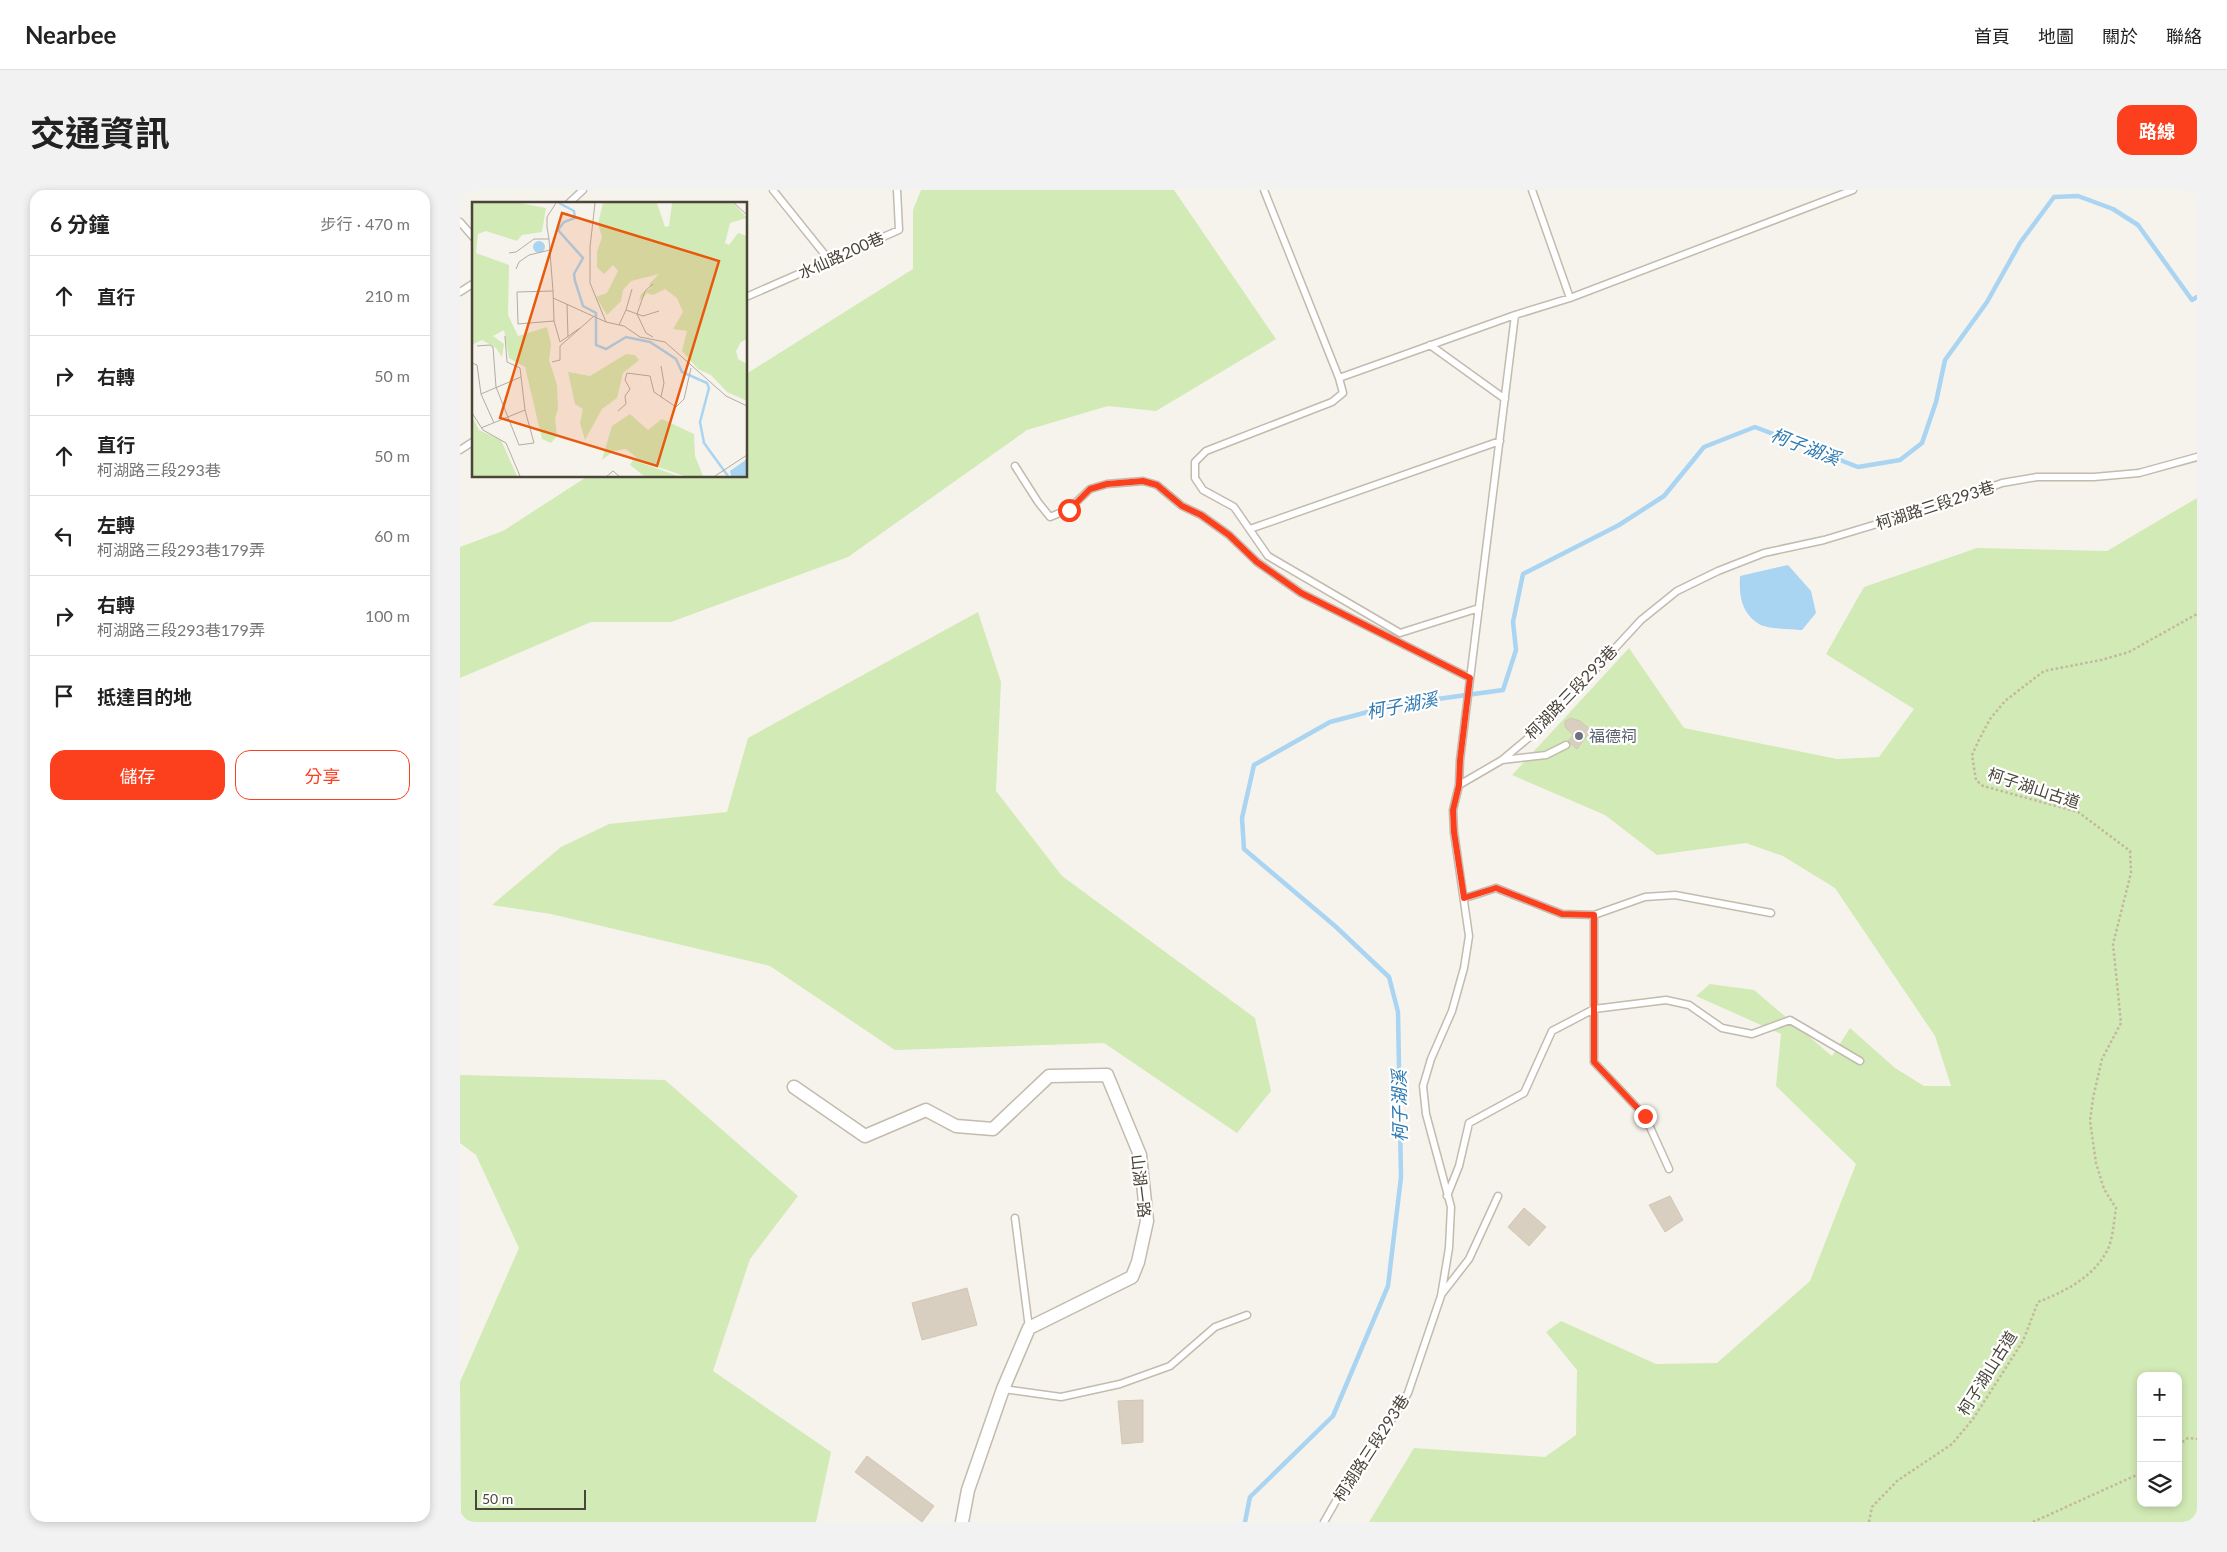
<!DOCTYPE html>
<html lang="zh-TW">
<meta charset="utf-8">
<style>
body{margin:0;font-family:Lato,"Noto Sans TC",sans-serif;background:#f2f2f2;color:#222}
.controls{position:absolute;right:15px;bottom:15px;display:grid;overflow:hidden;border-radius:10px;box-shadow:0 2px 8px #0003}
.controls button{width:45px;height:45px;display:grid;place-items:center;padding:0;border:0;border-bottom:1px solid #e0e0e0;background:#fff;color:#222;font:25px sans-serif}
.scale{position:absolute;left:15px;bottom:12px;width:111px;box-sizing:border-box;padding-left:5px;border:2px solid #4b4439;border-top:0;font-size:14px;line-height:18px;white-space:nowrap;color:#4b4439;-webkit-text-stroke:4px #fff;paint-order:stroke}
.stop{position:absolute;width:15px;height:15px;margin:-11px;border:4px solid #fc3f1d;border-radius:50%;background:#fff}
.stop.end{background:#fc3f1d;border-color:#fff;box-shadow:0 1px 5px #0008}
.list{margin:0;padding:0;list-style:none}
h2{display:flex;justify-content:space-between;align-items:center;height:65px;margin:0;padding:0 20px;font-size:21px}
h2 small{font-size:16px;font-weight:400;color:#767676}
.list li{display:grid;grid-template-columns:32px 1fr auto;gap:15px;align-items:center;box-sizing:border-box;height:80px;padding:0 20px;border-top:1px solid #e0e0e0}
.list b{display:block;font-size:19px;white-space:nowrap}
.list p{margin:0;font-size:16px;white-space:nowrap;color:#767676}
.list em{font-size:16px;font-style:normal;color:#767676}
.actions{display:flex;gap:10px;padding:15px 20px}
.actions a{flex:1;padding:11px 0;border:1px solid #fc3f1d;border-radius:15px;text-align:center;font-size:18px;color:#fc3f1d}
.actions .main{background:#fc3f1d;color:#fff}
.icon{flex:none;width:28px;height:28px;fill:none;stroke:currentColor;stroke-width:2;stroke-linecap:round;stroke-linejoin:round}
.map{position:relative;flex:none;width:1737px;height:1332px;overflow:hidden;border-radius:15px}
header{display:flex;align-items:center;gap:30px;box-sizing:border-box;height:70px;padding:0 25px;background:#fff;border-bottom:1px solid #e0e0e0}
header strong{font-size:24px}
nav{display:flex;gap:28px;margin-inline-start:auto;font-size:18px}
.intro{display:flex;align-items:center;justify-content:space-between;box-sizing:border-box;height:120px;padding:0 30px}
h1{margin:0;font-size:35px}
.button{padding:12px 22px;border-radius:15px;background:#fc3f1d;color:#fff;font-size:18px;font-weight:700}
main{display:flex;gap:30px;padding:0 30px}
aside{flex:1;background:#fff;border-radius:15px;box-shadow:0 2px 8px #0003}
.map>svg:first-child{display:block}
</style>
<header>
<strong>Nearbee</strong>
<nav><a>首頁</a><a>地圖</a><a>關於</a><a>聯絡</a></nav>
</header>
<div class="intro"><h1>交通資訊</h1><a class="button">路線</a></div>
<main>
<aside>
<h2>6 分鐘<small>步行 · 470 m</small></h2>
<ul class="list">
<li><svg class="icon" aria-label="ahead" viewBox="0 0 24 24"><path d="M12 20V5M6 11l6-6 6 6"/></svg><div><b>直行</b></div><em>210 m</em></li>
<li><svg class="icon" aria-label="right" viewBox="0 0 24 24"><path d="M7 20v-9h11M14 6l5 5-5 5"/></svg><div><b>右轉</b></div><em>50 m</em></li>
<li><svg class="icon" aria-label="ahead" viewBox="0 0 24 24"><path d="M12 20V5M6 11l6-6 6 6"/></svg><div><b>直行</b><p>柯湖路三段293巷</p></div><em>50 m</em></li>
<li><svg class="icon" aria-label="left" viewBox="0 0 24 24"><path d="M17 20v-9H6M10 6l-5 5 5 5"/></svg><div><b>左轉</b><p>柯湖路三段293巷179弄</p></div><em>60 m</em></li>
<li><svg class="icon" aria-label="right" viewBox="0 0 24 24"><path d="M7 20v-9h11M14 6l5 5-5 5"/></svg><div><b>右轉</b><p>柯湖路三段293巷179弄</p></div><em>100 m</em></li>
<li><svg class="icon" aria-label="arrive" viewBox="0 0 24 24"><path d="M6 21V4h12l-3 4 3 4H6"/></svg><div><b>抵達目的地</b></div></li>
</ul>
<div class="actions"><a class="main">儲存</a><a>分享</a></div>
</aside>
<div class="map">
<svg width="1737" height="1332" viewBox="0 0 1737 1332">
<rect width="100%" height="100%" fill="#f6f3ec"/>
<!-- green -->
<path fill="#d2eab5" fill-rule="evenodd" d="M461,0H714L816,149L696,221L648,216L567,240L388,367L211,432H131L0,488V357L43,341L128,286H286V184L453,79V20Z
M1737,308V1332H909L954,1258L1085,1267L1116,1245L1117,1180L1086,1142L1101,1131L1196,1174L1257,1173L1350,1091L1396,974L1316,896L1321,844L1236,806L1250,794L1294,800L1372,866L1390,838L1435,878L1464,896H1491L1475,846L1375,698L1323,666L1286,653L1197,665L1145,625L1052,585L1169,458L1224,538L1377,569L1419,567L1454,519L1366,464L1404,397L1517,358L1647,361ZM1681,1186H1718V1313H1681Z
M518,422L541,492L536,601L602,686L795,828L811,901L777,943L644,853L435,860L310,776L91,724L32,715L101,657L149,634L267,622L288,548Z
M0,885L205,890L338,1006L290,1069L253,1181L371,1262L356,1332H1L0,1192L59,1058L16,965L0,953Z"/>
<!-- water -->
<path fill="#a9d4f2" d="M1328,375L1351,401L1356,423L1342,440C1332,439 1306,439 1299,434C1281,423 1279,405 1280,386Z"/>
<g fill="none" stroke-linecap="round" stroke-linejoin="round">
<!-- stream -->
<path stroke="#a9d4f2" stroke-width="4.5" d="M785,1332L790,1307L873,1226L928,1096L941,987L938,822L929,787L875,736L784,659L782,628L794,575L870,532L934,515L1043,500L1056,460L1053,432L1063,384L1159,335L1204,306L1244,257L1295,237L1398,277L1440,270L1462,253L1476,212L1485,170L1527,112L1560,53L1594,7L1618,6L1653,19L1678,35L1732,110L1737,107"/>
</g>
<!-- building -->
<path fill="#d8cfc1" stroke="#d3c7b4" d="M1111,528L1120,531L1131,540L1117,559L1108,551L1113,545L1105,537V531Z
M1210,1006L1223,1030L1205,1042L1189,1015Z
M1064,1018L1086,1037L1069,1056L1048,1037Z
M507,1098L517,1135L462,1150L452,1113Z
M683,1210V1252L662,1254L658,1211Z
M407,1266L474,1316L462,1332L395,1282Z"/>
<g fill="none" stroke-linecap="round" stroke-linejoin="round">
<defs>
<path id="service" d="M313,0L370,71
M804,0L879,188L1055,125L1110,108L1393,0
M1072,0L1110,108
M108,14L123,0
M0,32L14,48
M0,102L14,93
M286,107L439,40L437,0
M970,155L1045,209
M879,188L883,203L872,212L746,261L735,272V288L743,300L774,317L808,366L940,443L1019,418
M0,260L14,251
M555,276L578,312L590,327L609,319L630,299L647,294L683,291L697,295L722,316L741,325L769,345L797,372L841,403L1010,488
M790,339L1040,251
M1042,570L1086,565L1106,555
M999,595L1000,570L1055,125
M1005,708L1036,698L1102,724L1134,725V872L1185,926L1209,979
M1134,725L1185,707L1215,705L1311,723
M987,1006L999,976L1009,933L1064,903L1092,841L1134,819L1206,810L1229,815L1262,838L1292,844L1330,830L1400,871
M555,1028L569,1138
M981,1105L1009,1069L1038,1006
M543,1199L601,1207L660,1194L710,1176L755,1137L787,1125
M864,1332L892,1283L923,1243L948,1203L981,1106L989,1058L991,1017L966,924L963,896L971,869L992,821L1004,778L1009,746L994,642L993,620L999,595L1042,570L1086,533L1181,430L1217,401L1258,381L1304,363L1364,350L1493,311L1542,293L1577,287H1634L1679,283L1737,267"/>
<path id="minor" d="M334,897L405,946L466,920L496,936L533,939L589,886L647,885L680,965L687,1031L678,1072L672,1087L569,1138L543,1199L508,1300L502,1332"/>
</defs>
<!-- service casing -->
<use href="#service" stroke="#c2bbae" stroke-width="9"/>
<!-- minor casing -->
<use href="#minor" stroke="#c2bbae" stroke-width="15"/>
<!-- path -->
<path stroke="#c4b79f" stroke-width="2.5" stroke-dasharray="2.5 2.5" stroke-linecap="butt" d="M1718,1255L1728,1248L1737,1249
M1409,1332L1412,1317L1437,1291L1492,1254L1513,1229L1563,1151L1578,1112C1606,1101 1634,1087 1648,1059C1653,1048 1654,1030 1656,1018L1644,999L1636,973L1630,931L1633,908L1642,869L1661,833L1653,754L1671,683L1670,661L1618,622L1523,596L1516,590L1512,565L1519,550L1530,529L1545,511L1563,497L1584,481L1641,470L1669,462L1737,424
M1573,1332L1681,1283"/>
<!-- service -->
<use href="#service" stroke="#fff" stroke-width="6"/>
<!-- minor -->
<use href="#minor" stroke="#fff" stroke-width="12"/>
</g>
<g fill="none" stroke-linecap="round" stroke-linejoin="round">
<!-- route -->
<path stroke="#fc3f1d" stroke-width="6" d="M609,320L630,299L647,294L683,291L697,295L722,316L741,325L769,345L797,372L841,403L1010,488L1000,570L999,595L993,620L994,642L1004,708L1036,698L1102,724L1134,725V872L1185,926"/>
</g>
<!-- markers -->
<circle fill="#6b7280" stroke="#fff" stroke-width="2" cx="1119" cy="546" r="5"/>
<g text-anchor="middle" stroke-width="4.5" stroke-linejoin="round" paint-order="stroke">
<!-- street labels -->
<g font-size="16" fill="#4b4439" stroke="#fff">
<text transform="translate(381 65) rotate(-24)" y="6">水仙路200巷</text>
<text transform="translate(1475 315) rotate(-18)" y="6">柯湖路三段293巷</text>
<text transform="translate(1111 502) rotate(-46)" y="6">柯湖路三段293巷</text>
<text transform="translate(1574 598) rotate(18)" y="6">柯子湖山古道</text>
<text transform="translate(681 996) rotate(83)" y="6">山湖一路</text>
<text transform="translate(1527 1183) rotate(-58)" y="6">柯子湖山古道</text>
<text transform="translate(911 1258) rotate(-57)" y="6">柯湖路三段293巷</text>
</g>
<!-- worship labels -->
<g font-size="16" fill="#5b616d" stroke="#fff" text-anchor="start">
<text x="1129" y="552">福德祠</text>
</g>
<!-- water labels -->
<g font-size="18" font-style="italic" fill="#2e7ab2" stroke="#fff">
<text transform="translate(1345 257) rotate(21)" y="6">柯子湖溪</text>
<text transform="translate(942 516) rotate(-11)" y="6">柯子湖溪</text>
<text transform="translate(940 916) rotate(-91)" y="6">柯子湖溪</text>
</g>
</g>
<!-- overview -->
<g transform="translate(12 12)">
<rect width="275" height="275" fill="#f6f3ec"/>
<path d="M0,1H48L74,6L70,30L50,33L45,39L14,29L6,32L4,51L37,63L36,113L46,134L75,125L79,142L77,158L85,183L86,207L83,216L85,234L79,241L70,237L53,165L37,156L32,128L21,134L32,142L30,155L24,146L10,138L0,143ZM131,1H185L193,25L197,24L200,1H261L275,16L258,21L253,41L257,43L266,31L275,34V137L269,140L264,149L266,157L275,162V199L255,190L239,173L226,167L210,149L215,129L201,127L211,110L205,96L193,87L181,93L175,91L167,99L169,92L179,86L177,82L187,72L159,79L151,88L149,99L135,113L124,95L135,91L146,69L141,63L132,72L125,65V50L130,35L126,22ZM154,152L163,153L167,158L151,171L145,196L130,207L113,238L108,221L111,207L103,202L96,170L118,174ZM158,212L176,228L190,217L222,232L223,254L231,274H212L169,259L154,247L142,249L130,258L140,224ZM0,214L7,228L29,238L45,274H0ZM161,258L206,274H172L158,263Z" fill="#d2eab5"/>
<path d="M61 45a6 6 0 1 1 12 0a6 6 0 1 1-12 0ZM275,257V274H259L258,269Z" fill="#a9d4f2"/>
<path fill="none" stroke="#a9d4f2" stroke-width="2.5" d="M87,1L102,9L103,16L92,20L86,28L111,56L102,72L103,79L111,104L124,111V143L134,147L154,135L178,140L204,157L210,170L235,181L237,186L228,220L232,241L256,274"/>
<path fill="none" stroke="#b2ada4" stroke-width="1" d="M123,1L118,45V81L134,120L152,124L168,135L193,140L254,194L275,204M262,1L275,13M37,51L44,50L62,37H77M44,67L47,60L57,53L78,48M81,89L45,90L46,122L82,119L81,89L77,37L75,25V15L84,1M81,96L134,120M95,102L96,135M154,108L160,87M82,119L88,140L108,126M147,123L154,108L171,114L187,109M181,135L174,131L165,112L173,89L181,82M5,144L18,143L21,145L24,185L47,243L62,241L53,208L48,166L35,160L33,134M80,160L88,158V144L122,114M0,161L5,163L9,192L22,221M9,192L49,175M189,195L192,181L189,164M146,209L154,202L153,194L158,187L153,178L155,171L178,174L182,190L204,205L212,197L219,166M0,211L11,228L34,241L48,274M9,226L53,208M135,274L141,269L147,274M243,274L275,253"/>
<path fill="#e8590c" fill-opacity="0.15" stroke="#e8590c" stroke-width="2.5" d="M90,11L247,59L185,264L28,216Z"/>
<rect width="275" height="275" fill="none" stroke="#4b4439" stroke-width="2.5"/>
</g>
</svg>
<div class="controls">
<button>+</button>
<button>−</button>
<button><svg class="icon" aria-label="layers" viewBox="0 0 24 24"><path d="M12 4l9 5-9 5-9-5zM3 14l9 5 9-5"/></svg></button>
</div>
<div class="scale">50 m</div>
<div class="stop" style="left:609px;top:320px"></div>
<div class="stop end" style="left:1185px;top:926px"></div>
</div>
</main>
